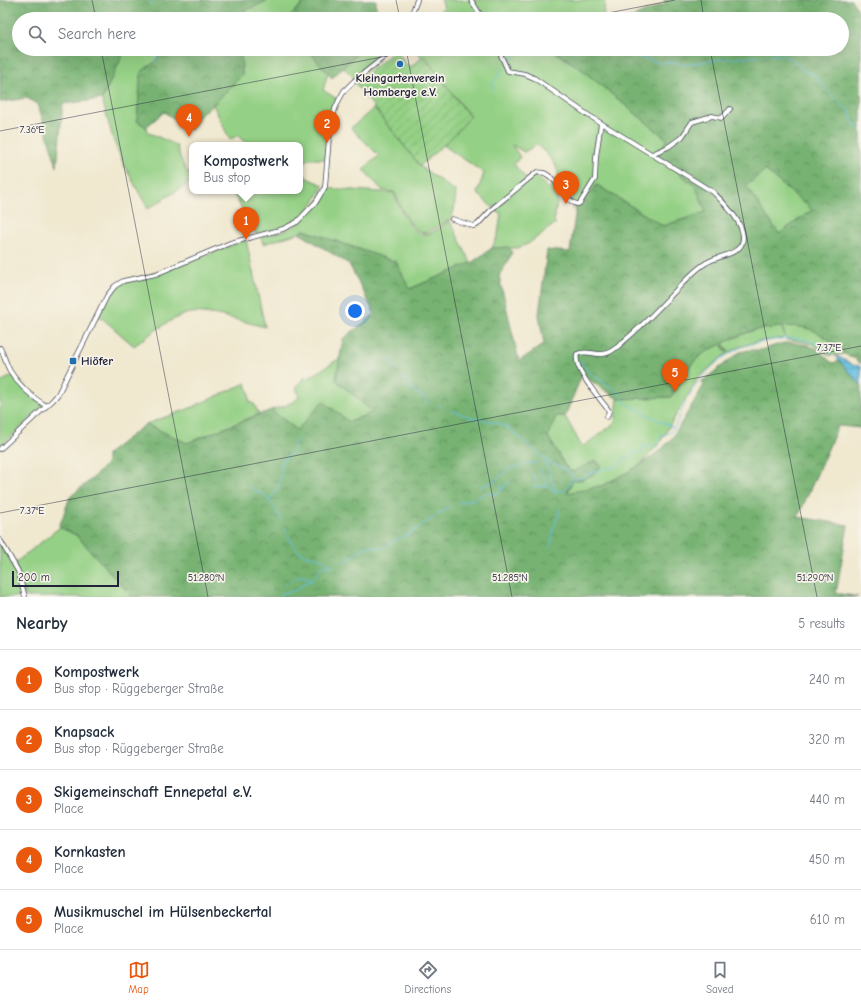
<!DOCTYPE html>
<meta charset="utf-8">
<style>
body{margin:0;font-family:"Comic Neue",sans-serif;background:#f6f6f7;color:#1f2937}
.scale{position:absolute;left:12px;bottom:10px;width:107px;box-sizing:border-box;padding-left:4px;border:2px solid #22223b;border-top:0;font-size:11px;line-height:14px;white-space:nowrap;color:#22223b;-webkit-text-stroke:3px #f7f3e8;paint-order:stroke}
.you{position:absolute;left:355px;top:311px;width:14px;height:14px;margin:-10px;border:3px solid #fff;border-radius:50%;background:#1a73e8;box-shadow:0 0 0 6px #1a73e833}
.badge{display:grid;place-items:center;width:26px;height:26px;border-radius:50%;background:#ea580c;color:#fff;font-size:13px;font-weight:700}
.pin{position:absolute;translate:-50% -33px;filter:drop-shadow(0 1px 2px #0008)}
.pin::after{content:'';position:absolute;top:21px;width:14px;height:12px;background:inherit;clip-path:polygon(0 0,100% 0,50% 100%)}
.popup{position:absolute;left:189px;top:142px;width:114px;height:52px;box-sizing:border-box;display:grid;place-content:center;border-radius:8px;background:#fff;filter:drop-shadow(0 1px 3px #0005);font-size:13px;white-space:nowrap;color:#747a83}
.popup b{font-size:15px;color:#1f2937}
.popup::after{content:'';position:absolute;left:50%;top:100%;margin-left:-8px;border:8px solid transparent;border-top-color:#fff}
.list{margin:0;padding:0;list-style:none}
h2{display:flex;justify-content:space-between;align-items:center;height:52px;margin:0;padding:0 16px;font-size:17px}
h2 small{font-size:13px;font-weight:400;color:#747a83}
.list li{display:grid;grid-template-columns:26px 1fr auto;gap:12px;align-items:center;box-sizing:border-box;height:60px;padding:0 16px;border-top:1px solid #e0e1e3}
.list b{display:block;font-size:15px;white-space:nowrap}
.list p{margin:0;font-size:13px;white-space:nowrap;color:#747a83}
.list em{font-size:13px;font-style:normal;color:#747a83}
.icon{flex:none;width:22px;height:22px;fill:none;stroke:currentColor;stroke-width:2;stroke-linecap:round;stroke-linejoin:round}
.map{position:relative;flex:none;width:861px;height:597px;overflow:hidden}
.search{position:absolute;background:#fff;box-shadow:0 4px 16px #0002;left:12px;right:12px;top:12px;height:44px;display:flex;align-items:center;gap:10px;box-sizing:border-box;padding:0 14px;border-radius:22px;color:#747a83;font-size:15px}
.sheet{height:352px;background:#fff}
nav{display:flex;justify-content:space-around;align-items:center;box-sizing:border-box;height:56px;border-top:1px solid #e0e1e3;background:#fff;font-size:11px;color:#747a83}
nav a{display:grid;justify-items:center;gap:2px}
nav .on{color:#ea580c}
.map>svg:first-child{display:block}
</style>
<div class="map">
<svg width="861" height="597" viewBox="0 0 861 597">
<defs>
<pattern id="forest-crowns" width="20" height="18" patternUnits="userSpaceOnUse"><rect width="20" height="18" fill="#77b272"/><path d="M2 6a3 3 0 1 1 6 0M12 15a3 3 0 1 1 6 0" fill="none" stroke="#61905f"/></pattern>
<pattern id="garden-furrows" width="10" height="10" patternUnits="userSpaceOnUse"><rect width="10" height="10" fill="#94d085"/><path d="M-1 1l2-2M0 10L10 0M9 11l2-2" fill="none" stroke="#7fb274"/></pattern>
<pattern id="water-rules" width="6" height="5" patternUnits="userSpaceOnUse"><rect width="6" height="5" fill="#65c0e3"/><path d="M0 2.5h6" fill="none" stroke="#539cb9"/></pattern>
</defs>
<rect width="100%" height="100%" fill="#f7f3e8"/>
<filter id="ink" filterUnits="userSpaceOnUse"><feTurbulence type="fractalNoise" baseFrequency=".025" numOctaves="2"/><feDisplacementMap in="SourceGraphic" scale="8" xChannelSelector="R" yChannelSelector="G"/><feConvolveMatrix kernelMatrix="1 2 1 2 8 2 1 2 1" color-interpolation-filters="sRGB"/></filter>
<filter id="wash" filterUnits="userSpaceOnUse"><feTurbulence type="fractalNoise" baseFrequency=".012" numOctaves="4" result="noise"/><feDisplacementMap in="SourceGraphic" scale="16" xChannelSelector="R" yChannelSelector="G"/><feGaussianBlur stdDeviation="0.9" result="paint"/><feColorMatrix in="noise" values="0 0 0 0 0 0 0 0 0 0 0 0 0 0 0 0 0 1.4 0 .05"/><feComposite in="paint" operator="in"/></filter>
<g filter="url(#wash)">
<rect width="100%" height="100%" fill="#f0e8cf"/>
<!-- grass -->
<path fill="#94d085" stroke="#5b7960" d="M267,0H306L288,19H239V13Z
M441,0H605L603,19H432L444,7Z
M146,49H164L155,62L141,72L137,121L146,127L147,132L176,145L184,167L192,178V181L148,209L124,165L113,139L102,99L124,52L145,53Z
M241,49H307L328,73L323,90L337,99L333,110L326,159H308L300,166V145H247L238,135L230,140L213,105L242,75Z
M362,49H368L379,60L355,79L343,67Z
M416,49H553V51L581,69L668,140L655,153L696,187L706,212L663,226L597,185L572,210L574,203L564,190L558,197L554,221L556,223L528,244L517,248H492L498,234L501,214L494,209L535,174L548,189L558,182C561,166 548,155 537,145L524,152L512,145L520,157L514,164L527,180L493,208L477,193L484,173L443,145L454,135L470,116L424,56L422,58Z
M374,108L420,166L456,192L454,210L451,219L426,233C409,232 401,204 394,192L382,190L363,169L379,156L351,128Z
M765,170L813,210L779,234L746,186Z
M300,172L309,179L323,185C317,200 305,217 290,224C280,229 267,231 256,234L232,191H300Z
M326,188L394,193C398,204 412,239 428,234C436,231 443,225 450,221L471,263L409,289L396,262L304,230L299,233L263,244L261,236C271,234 282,232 291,228C304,222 320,201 326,188Z
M246,240L265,327C247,323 203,308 186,314C167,320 150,335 134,346L103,319L98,317L113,290L123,283L183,264Z
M781,326L785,337L783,326C792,326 801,326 809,328C823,333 835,346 846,354L829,355L812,344L804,342L787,340L784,338L756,342L739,347L722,357L698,378L659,444L640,465L604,485L567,494L572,482L596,460L573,472L565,466L548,436L556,416H565L582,447L615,423L618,399L671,397L692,363L704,353L721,344L726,352L728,351L723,343L746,333L756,330Z
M340,358L336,380L374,412L349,422L297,430L271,410L285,406L299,398L296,386L305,377L307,379Z
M14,375C24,386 33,396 46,404L0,447V382Z
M246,383L249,393V401L254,404L259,414L187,443L146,424L188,409Z
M60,527L76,535L130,594V597H26L15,563Z
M0,541C11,560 18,576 24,597H0Z"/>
<!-- forest -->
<path fill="url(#forest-crowns)" stroke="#4c6a56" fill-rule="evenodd" d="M0,0H267V1L239,13V19H154L152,17L150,19H19V49H146L145,53L124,52L102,99L63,104L57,167L38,104L27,98L0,102Z
M306,0H376V19H288Z
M663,0H851L861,14V364L854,358L849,357C823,333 809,322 773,328C764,329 754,329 746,333C738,336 731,340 723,343L728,351V352H726L721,344L704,353L692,363L671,397L618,399L582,375L565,416H556L548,436L565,466L573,472L596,460L601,466L593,475L581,480H576L572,481L567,493L604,485L640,465L662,449L673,437L704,385L701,382L740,352L749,350H761L783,343H792L808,345L818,350L831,362L834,363L837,361H840L861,385V428L838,426L798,517L848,525L836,593L858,597H130V594L76,535L59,527L70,497L94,477L107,463V454L146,424L187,443L271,410L297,430L323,401L349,422L373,412L336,380L343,339L375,314L349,264L299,233L304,230L396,262L410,289L471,263L492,248L508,247L512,251L510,258L499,276L519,361L544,344L539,315L547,250L570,252L576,207L597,185L663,226L706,212L696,187L655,153L668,140L581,69L554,51V49H842V19H628L666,3ZM765,170L812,210L779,234L746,186Z
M164,49H241L242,75L213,105L201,114L191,130L164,112L146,127L137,121L141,72L155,62Z
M307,49H362L332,78Z"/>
<!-- garden -->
<path fill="url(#garden-furrows)" stroke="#5b7960" d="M396,50L409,68L424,56L470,117L454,135L420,166L355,83Z"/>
<!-- water -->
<path fill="url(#water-rules)" stroke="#44718f" d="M835,356L839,357L855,366L857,365L861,367V385Z"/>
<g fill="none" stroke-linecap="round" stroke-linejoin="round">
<!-- stream -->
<path stroke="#65c0e3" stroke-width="1" d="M148,0L152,5
M504,17L507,18
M510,18L511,19
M609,49L629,53L638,57L660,63L677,62L681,65L721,59L778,55L789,58L796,62L803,70L814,75L838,102L849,111L853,123L861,131
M517,51L519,49
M155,62L161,49
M507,62L517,55
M493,89L492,85L502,71V66
M387,359L397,370
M581,361C585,375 609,383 620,394
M402,376L410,388L421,395L429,404
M689,396C702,373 723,353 748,345C755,343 762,342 769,341C783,338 795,337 809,341C817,343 825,350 832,354
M622,397L625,403L674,428
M438,405L442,407
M451,410L466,416L498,423L507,427L544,458V463L547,467L556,491
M547,458L549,462L563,468L575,478
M524,465L536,462L538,463
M540,469L547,486
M533,474L534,479L540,486
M249,486C253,491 260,492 265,496C273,503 276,511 281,520
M499,486L503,489
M480,487L495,481L500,476L510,468L520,466
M534,487L549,486L554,491H564L573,479L583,478L590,473L599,471L602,469L613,468L616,467L618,463L621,462L625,457L631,459L633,457V452H643V446L650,447L660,443L661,435L667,434L673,431L686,401
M269,501L277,490L281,475V464L285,458L294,452L295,439
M457,503L475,499L486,493L496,494L503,489L507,483H510
M284,527C289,538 295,552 307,556C309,557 311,556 313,557C318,557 326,561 330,564
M551,547L553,530L560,509
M342,563C348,561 357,551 365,547C371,544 378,550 386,547C390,545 392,541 396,540C415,533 431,518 449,507
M284,586C289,581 294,580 300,576C304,577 308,577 313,579
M279,597L282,593L289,592L298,589L304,583L313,580L320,568L328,565L332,567L334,566"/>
</g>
</g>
<g filter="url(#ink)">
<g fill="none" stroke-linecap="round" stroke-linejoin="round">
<defs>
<path id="minor" d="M471,0L483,19
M410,19L417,0
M498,49L508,71L525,74L534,78L588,115L713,192C724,203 748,226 742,243C738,255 716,256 706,263C697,268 688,278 681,285C663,304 645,324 624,341C620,345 615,349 610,352C599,358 588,349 577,354C573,370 600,398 609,411L607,417
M652,154L668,147L682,137L692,122L712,116L722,118L730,109
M452,219L473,226L477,225L493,208L537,172C539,173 544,172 546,174C558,179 567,204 578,204L580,203L595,179L596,157L601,123
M0,348C4,355 6,364 10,371C19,386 32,397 46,406
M0,449L53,400L58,394L107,296L115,286L123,281L156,274L230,243L283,229L297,222L316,202L325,187L329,138L335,109L339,100L344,91L354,81L394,49
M0,540L18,571L25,597"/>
</defs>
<!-- minor casing -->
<use href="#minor" stroke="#414051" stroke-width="5.5"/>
<!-- minor -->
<use href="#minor" stroke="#fff" stroke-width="4"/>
</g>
</g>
<!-- ticks -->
<path fill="none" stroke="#22223b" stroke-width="1" stroke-opacity="0.45" d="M92,0L96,19M396,0L400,19M701,0L704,19M577,19L675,0M101,49L208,597M406,49L512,597M710,49L817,597M0,131L423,49M0,513L861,346"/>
<!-- markers -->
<g fill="#1f6fb2" stroke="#f7f3e8" stroke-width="1.5">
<circle cx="400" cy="64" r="4"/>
<rect x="69" y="357" width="8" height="8" rx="2"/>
</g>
<g text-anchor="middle" stroke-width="3.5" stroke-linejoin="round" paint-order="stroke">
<!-- poi labels -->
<g font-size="12" font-weight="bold" fill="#22223b" stroke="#f7f3e8">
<text x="400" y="82">Kleingartenverein<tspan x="400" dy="14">Homberge e.V.</tspan></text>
<text x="81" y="365" text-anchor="start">Hiöfer</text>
</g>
</g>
<g font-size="10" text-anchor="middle" fill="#22223b" stroke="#f7f3e8" stroke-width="3.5" stroke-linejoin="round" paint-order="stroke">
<text x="32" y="133">7.36°E</text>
<text x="829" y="351">7.37°E</text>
<text x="32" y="514">7.37°E</text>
<text x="206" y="581">51.280°N</text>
<text x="510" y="581">51.285°N</text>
<text x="815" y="581">51.290°N</text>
</g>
</svg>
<div class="scale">200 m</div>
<div class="you"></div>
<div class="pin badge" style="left:246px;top:240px">1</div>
<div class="popup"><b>Kompostwerk</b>Bus stop</div>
<div class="pin badge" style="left:327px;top:143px">2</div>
<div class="pin badge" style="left:566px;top:204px">3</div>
<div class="pin badge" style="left:189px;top:137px">4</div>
<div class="pin badge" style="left:675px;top:392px">5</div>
<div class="search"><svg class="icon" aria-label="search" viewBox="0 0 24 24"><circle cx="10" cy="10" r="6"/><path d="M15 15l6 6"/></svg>Search here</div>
</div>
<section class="sheet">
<h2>Nearby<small>5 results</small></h2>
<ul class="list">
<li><span class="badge">1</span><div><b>Kompostwerk</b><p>Bus stop · Rüggeberger Straße</p></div><em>240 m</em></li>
<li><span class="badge">2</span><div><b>Knapsack</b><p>Bus stop · Rüggeberger Straße</p></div><em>320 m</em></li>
<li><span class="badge">3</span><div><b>Skigemeinschaft Ennepetal e.V.</b><p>Place</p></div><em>440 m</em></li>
<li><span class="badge">4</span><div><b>Kornkasten</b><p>Place</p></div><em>450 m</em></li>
<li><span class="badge">5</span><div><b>Musikmuschel im Hülsenbeckertal</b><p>Place</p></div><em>610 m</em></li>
</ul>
</section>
<nav>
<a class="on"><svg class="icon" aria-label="map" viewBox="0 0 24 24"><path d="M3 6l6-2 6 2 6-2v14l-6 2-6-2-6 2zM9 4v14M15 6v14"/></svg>Map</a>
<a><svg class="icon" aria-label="directions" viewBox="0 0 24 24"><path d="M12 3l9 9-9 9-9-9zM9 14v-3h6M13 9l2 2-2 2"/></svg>Directions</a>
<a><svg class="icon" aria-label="saved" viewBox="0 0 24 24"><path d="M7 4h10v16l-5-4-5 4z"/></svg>Saved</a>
</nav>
